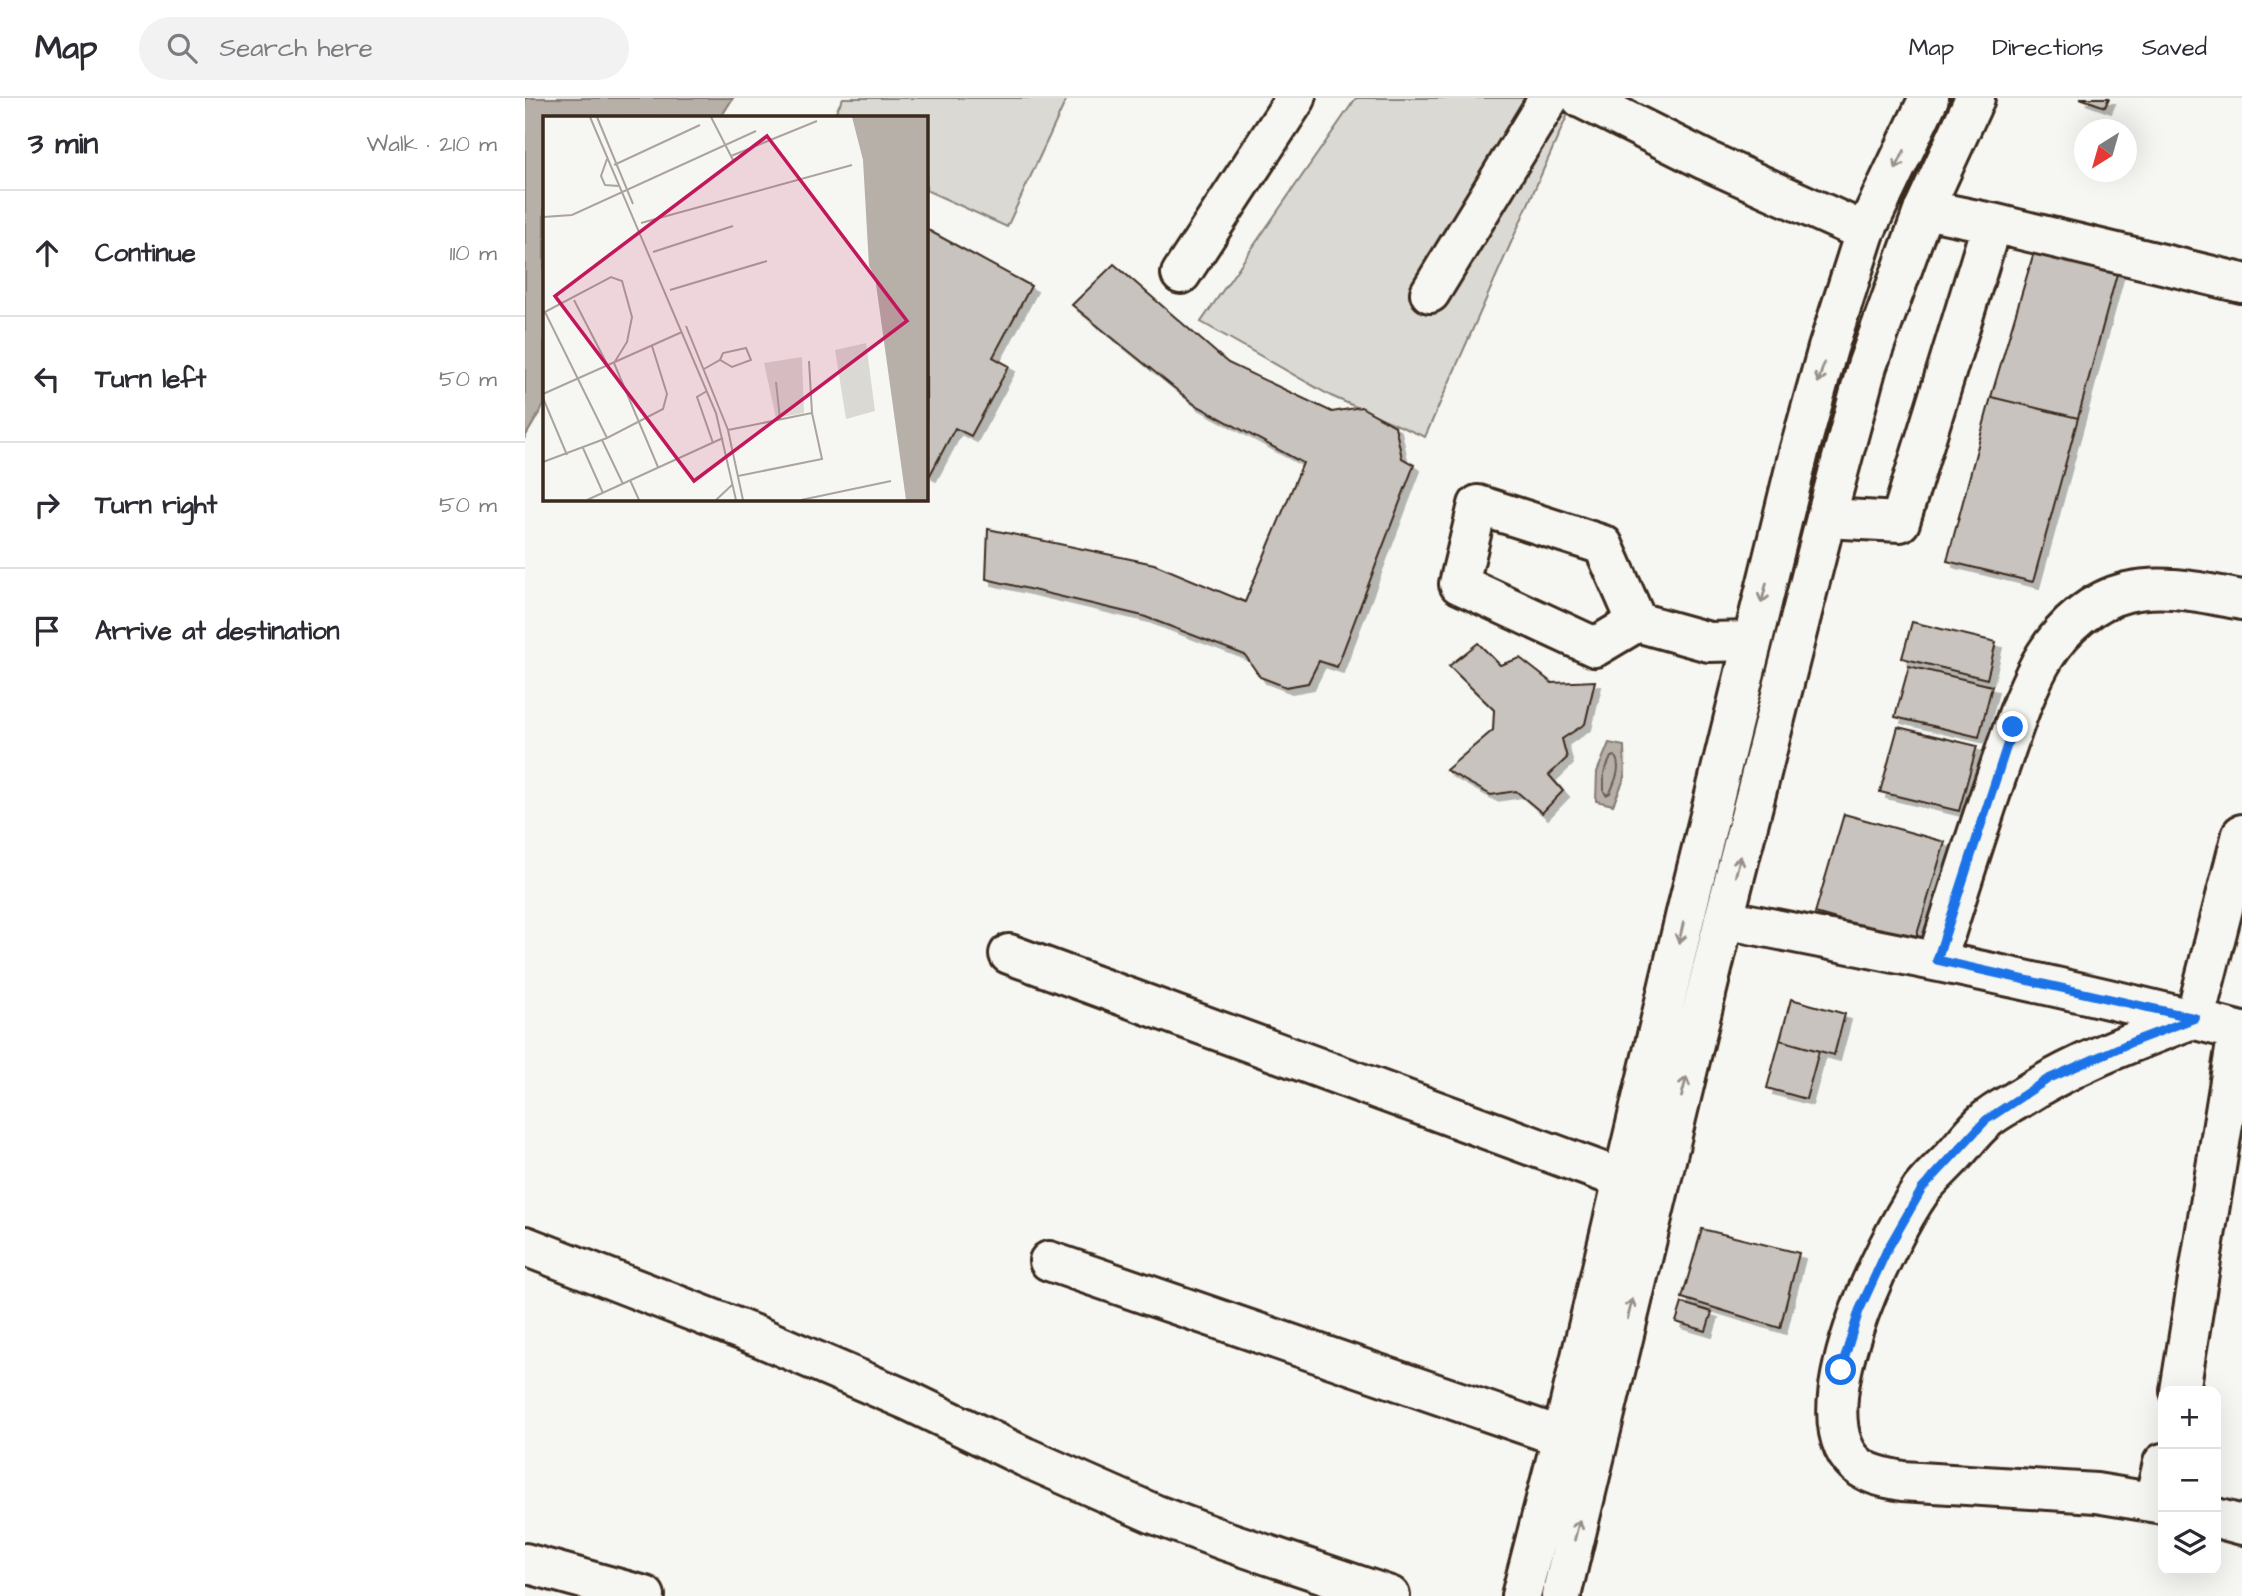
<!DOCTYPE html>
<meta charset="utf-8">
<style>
body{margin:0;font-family:"Architects Daughter",sans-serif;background:#f2f2f3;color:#2b2b33}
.controls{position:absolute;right:21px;bottom:21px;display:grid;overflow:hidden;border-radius:14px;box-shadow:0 7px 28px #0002}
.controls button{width:63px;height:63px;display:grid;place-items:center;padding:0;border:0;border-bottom:2px solid #e1e1e2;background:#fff;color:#2b2b33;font:35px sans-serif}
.compass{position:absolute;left:1549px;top:21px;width:63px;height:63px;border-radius:50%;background:#fff;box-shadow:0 7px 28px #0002;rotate:217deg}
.stop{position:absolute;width:21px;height:21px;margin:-16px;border:5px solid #1a73e8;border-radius:50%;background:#fff}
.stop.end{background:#1a73e8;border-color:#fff;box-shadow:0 2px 7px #0008}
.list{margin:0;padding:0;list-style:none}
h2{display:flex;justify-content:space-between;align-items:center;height:91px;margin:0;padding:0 28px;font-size:30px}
h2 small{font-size:23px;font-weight:400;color:#7c7c81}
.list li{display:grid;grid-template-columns:46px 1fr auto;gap:21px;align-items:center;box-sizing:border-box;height:126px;padding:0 28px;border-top:2px solid #e1e1e2}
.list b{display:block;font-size:26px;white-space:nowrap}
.list em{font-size:23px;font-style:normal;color:#7c7c81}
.icon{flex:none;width:38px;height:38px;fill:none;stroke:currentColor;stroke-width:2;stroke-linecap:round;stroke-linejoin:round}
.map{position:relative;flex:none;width:1717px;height:1498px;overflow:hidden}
header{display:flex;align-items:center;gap:42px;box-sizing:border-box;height:98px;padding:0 35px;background:#fff;border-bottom:2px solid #e1e1e2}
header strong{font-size:33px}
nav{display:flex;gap:38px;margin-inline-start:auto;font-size:24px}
.search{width:490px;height:63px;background:#f2f2f3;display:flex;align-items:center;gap:18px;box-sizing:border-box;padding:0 24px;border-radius:38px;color:#7c7c81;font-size:26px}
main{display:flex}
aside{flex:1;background:#fff}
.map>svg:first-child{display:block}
</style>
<header>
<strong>Map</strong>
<div class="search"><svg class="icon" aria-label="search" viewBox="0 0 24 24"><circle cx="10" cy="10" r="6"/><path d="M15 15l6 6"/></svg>Search here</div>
<nav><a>Map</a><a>Directions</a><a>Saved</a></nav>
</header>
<main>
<aside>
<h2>3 min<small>Walk · 210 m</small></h2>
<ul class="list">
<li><svg class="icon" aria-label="ahead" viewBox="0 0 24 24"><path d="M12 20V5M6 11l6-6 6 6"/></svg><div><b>Continue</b></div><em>110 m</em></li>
<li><svg class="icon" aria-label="left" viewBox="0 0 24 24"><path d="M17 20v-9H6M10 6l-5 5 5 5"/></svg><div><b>Turn left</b></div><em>50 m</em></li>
<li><svg class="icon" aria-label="right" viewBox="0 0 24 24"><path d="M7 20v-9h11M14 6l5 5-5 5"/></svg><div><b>Turn right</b></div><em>50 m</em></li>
<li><svg class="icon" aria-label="arrive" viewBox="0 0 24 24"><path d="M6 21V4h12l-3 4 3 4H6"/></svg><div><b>Arrive at destination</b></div></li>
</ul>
</aside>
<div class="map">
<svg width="1717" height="1498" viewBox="0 0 1717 1498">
<defs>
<filter id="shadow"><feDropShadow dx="6" dy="6" stdDeviation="0" flood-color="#0004"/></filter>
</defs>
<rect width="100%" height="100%" fill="#f6f6f2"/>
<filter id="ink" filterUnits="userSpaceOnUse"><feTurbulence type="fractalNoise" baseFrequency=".0143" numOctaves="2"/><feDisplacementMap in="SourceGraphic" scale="14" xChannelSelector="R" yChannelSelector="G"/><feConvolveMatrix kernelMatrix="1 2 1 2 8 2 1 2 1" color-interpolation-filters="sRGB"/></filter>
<g filter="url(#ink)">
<!-- green -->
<path fill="#dad9d3" stroke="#8a8278" stroke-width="2" d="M318,0H542L482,129L401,92V19H308Z
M831,0H1033L1047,7L900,339L806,298L676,224Z"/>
<!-- water -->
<path fill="#b6b0a9" stroke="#857a71" stroke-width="2" d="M0,0H208L196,19H19V307L0,339Z
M1084,645L1099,648L1100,679L1088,707L1071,703L1072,674Z"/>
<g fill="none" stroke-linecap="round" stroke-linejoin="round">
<!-- shore -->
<path stroke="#6c6056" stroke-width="2" d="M1090,658C1097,670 1090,683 1085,695L1081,697L1079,693V675L1086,659Z"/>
</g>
<!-- building -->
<path fill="#c8c3be" stroke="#3b2a1e" stroke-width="2" filter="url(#shadow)" d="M1555,0H1584L1580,9Z
M401,131L506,188L468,259L484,268L446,338L430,330L405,377L401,375Z
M1509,154L1593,172L1553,320L1466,299Z
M589,166L703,265L807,314L836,309L870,328L877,360L889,367L812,569L794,563L783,585L761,589L735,579L720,557L618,518L461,481L463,431L629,466L720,504L778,365L669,306L547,207Z
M1466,299L1553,320L1508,484L1422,463Z
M1387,524L1471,544L1462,581L1377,560Z
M953,545L975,567L995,560L1027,585L1070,583L1060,626L1037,641L1042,660L1024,677L1038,693L1017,715L991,693L966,697L921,672L968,632L969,612L924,568Z
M1384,568L1467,588L1454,639L1370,619Z
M1373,629L1452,648L1434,713L1355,694Z
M1319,716L1420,744L1390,843L1290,815Z
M1266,901L1320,916L1309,957L1255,942Z
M1255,942L1294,953L1281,1001L1242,990Z
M1177,1131L1274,1155L1255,1230L1157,1200Z
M1157,1205L1187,1214L1181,1233L1151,1224Z"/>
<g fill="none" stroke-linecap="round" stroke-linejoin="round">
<defs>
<path id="minor" d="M1056,0L1180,62L1340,134
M1399,111L1467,125L1717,185
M656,176L771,0
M905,195L1024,0
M1301,420L1375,424L1467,125
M1112,524L1070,549L934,486L953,407L1078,447L1112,524L1184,544L1227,543
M1199,821C1373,855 1546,889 1717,934
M484,856L1097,1081
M1412,862C1432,798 1452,734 1474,671C1486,637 1501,588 1520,558C1538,529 1568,502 1602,494C1640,485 1679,495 1717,502
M0,1148L237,1240L382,1302L500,1359L629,1416L701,1443L865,1498
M524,1163L1037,1339
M1655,1293L1713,933
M1629,1403L1638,1365
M1638,1406L1571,1395L1377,1383C1363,1380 1348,1378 1336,1370C1269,1324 1362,1141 1396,1092C1405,1080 1418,1069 1429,1057C1439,1046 1449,1032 1461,1022C1470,1014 1482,1008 1492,1002C1547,966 1609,943 1670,920L1717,736
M1691,1420L1717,1427
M0,1465L120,1498"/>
<path id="major" d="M996,1498L1037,1339L1160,819L1274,354L1303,250L1340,134L1404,0
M1036,1498L1199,821L1301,420L1342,268L1399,111L1450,0"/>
</defs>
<!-- minor casing -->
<use href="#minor" stroke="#3b2a1e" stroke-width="44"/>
<!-- major casing -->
<use href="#major" stroke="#3b2a1e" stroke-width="44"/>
<!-- minor -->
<use href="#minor" stroke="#f6f6f2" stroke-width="38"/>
<!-- major -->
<use href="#major" stroke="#f6f6f2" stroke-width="38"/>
</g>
<!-- one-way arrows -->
<defs><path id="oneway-shaft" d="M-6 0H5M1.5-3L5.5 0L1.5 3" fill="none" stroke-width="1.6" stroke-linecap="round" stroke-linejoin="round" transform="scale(1.75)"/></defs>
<g stroke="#989088">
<use href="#oneway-shaft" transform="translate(1375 62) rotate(115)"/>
<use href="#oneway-shaft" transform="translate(1296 275) rotate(106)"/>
<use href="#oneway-shaft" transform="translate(1239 495) rotate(104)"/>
<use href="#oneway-shaft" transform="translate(1213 768) rotate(-76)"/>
<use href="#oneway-shaft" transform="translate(1156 835) rotate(103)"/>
<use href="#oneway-shaft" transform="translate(1159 989) rotate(-76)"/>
<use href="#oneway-shaft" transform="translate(1105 1211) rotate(-76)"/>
<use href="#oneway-shaft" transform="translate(1052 1432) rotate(-76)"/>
</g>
</g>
<g fill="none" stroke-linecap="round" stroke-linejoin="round" filter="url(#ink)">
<!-- route -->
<path stroke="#1a73e8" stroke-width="9" d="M1316,1272L1334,1213L1362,1152L1397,1091L1461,1022L1523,981L1607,944L1670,920L1412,862L1488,629"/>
</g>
<!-- overview -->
<g transform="translate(18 18)">
<rect width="385" height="385" fill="#f6f6f2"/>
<path d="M323,227L332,295L303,303L292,234ZM259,241L261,297L233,302L221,247Z" fill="#dad9d3"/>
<path d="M309,1H385V384H363L332,161L326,150L320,44Z" fill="#b6b0a9"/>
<path fill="none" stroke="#aba49d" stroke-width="2" d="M47,1L173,297L193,384M54,1L90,88M168,1L190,44M188,40L274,5M64,43L58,60L62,69L76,70M71,49L157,9M0,101L29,99L213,15M98,107L309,49M110,136L190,110M127,174L224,145M31,184L65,250M2,196L64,322M0,197L68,161L79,165L89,201L84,226L71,247L115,351M143,210L185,314L200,384M161,253L177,244L189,251L208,244L203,232L180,237L177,244M233,266L237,303M164,275L154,281L170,327M0,278L139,216M0,282L24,339M185,314L269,297L266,245M59,324L80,368M40,332L60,377M0,346L64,322L120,293L124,278L109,230M195,360L279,343L269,297M87,364L96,384M44,384L180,322M173,384L190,368M258,384L348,365"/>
<path fill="#c2185b" fill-opacity="0.15" stroke="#c2185b" stroke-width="3.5" d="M224,20L364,205L151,365L12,180Z"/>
<rect width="385" height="385" fill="none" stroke="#3b2a1e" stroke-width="3.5"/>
</g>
</svg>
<div class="controls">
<button>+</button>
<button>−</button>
<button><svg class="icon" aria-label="layers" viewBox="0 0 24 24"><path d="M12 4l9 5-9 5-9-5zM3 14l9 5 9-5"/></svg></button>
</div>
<svg class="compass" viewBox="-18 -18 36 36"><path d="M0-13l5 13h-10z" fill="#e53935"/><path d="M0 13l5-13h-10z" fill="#7c7c81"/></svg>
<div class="stop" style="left:1316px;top:1272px"></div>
<div class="stop end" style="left:1488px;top:629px"></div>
</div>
</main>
